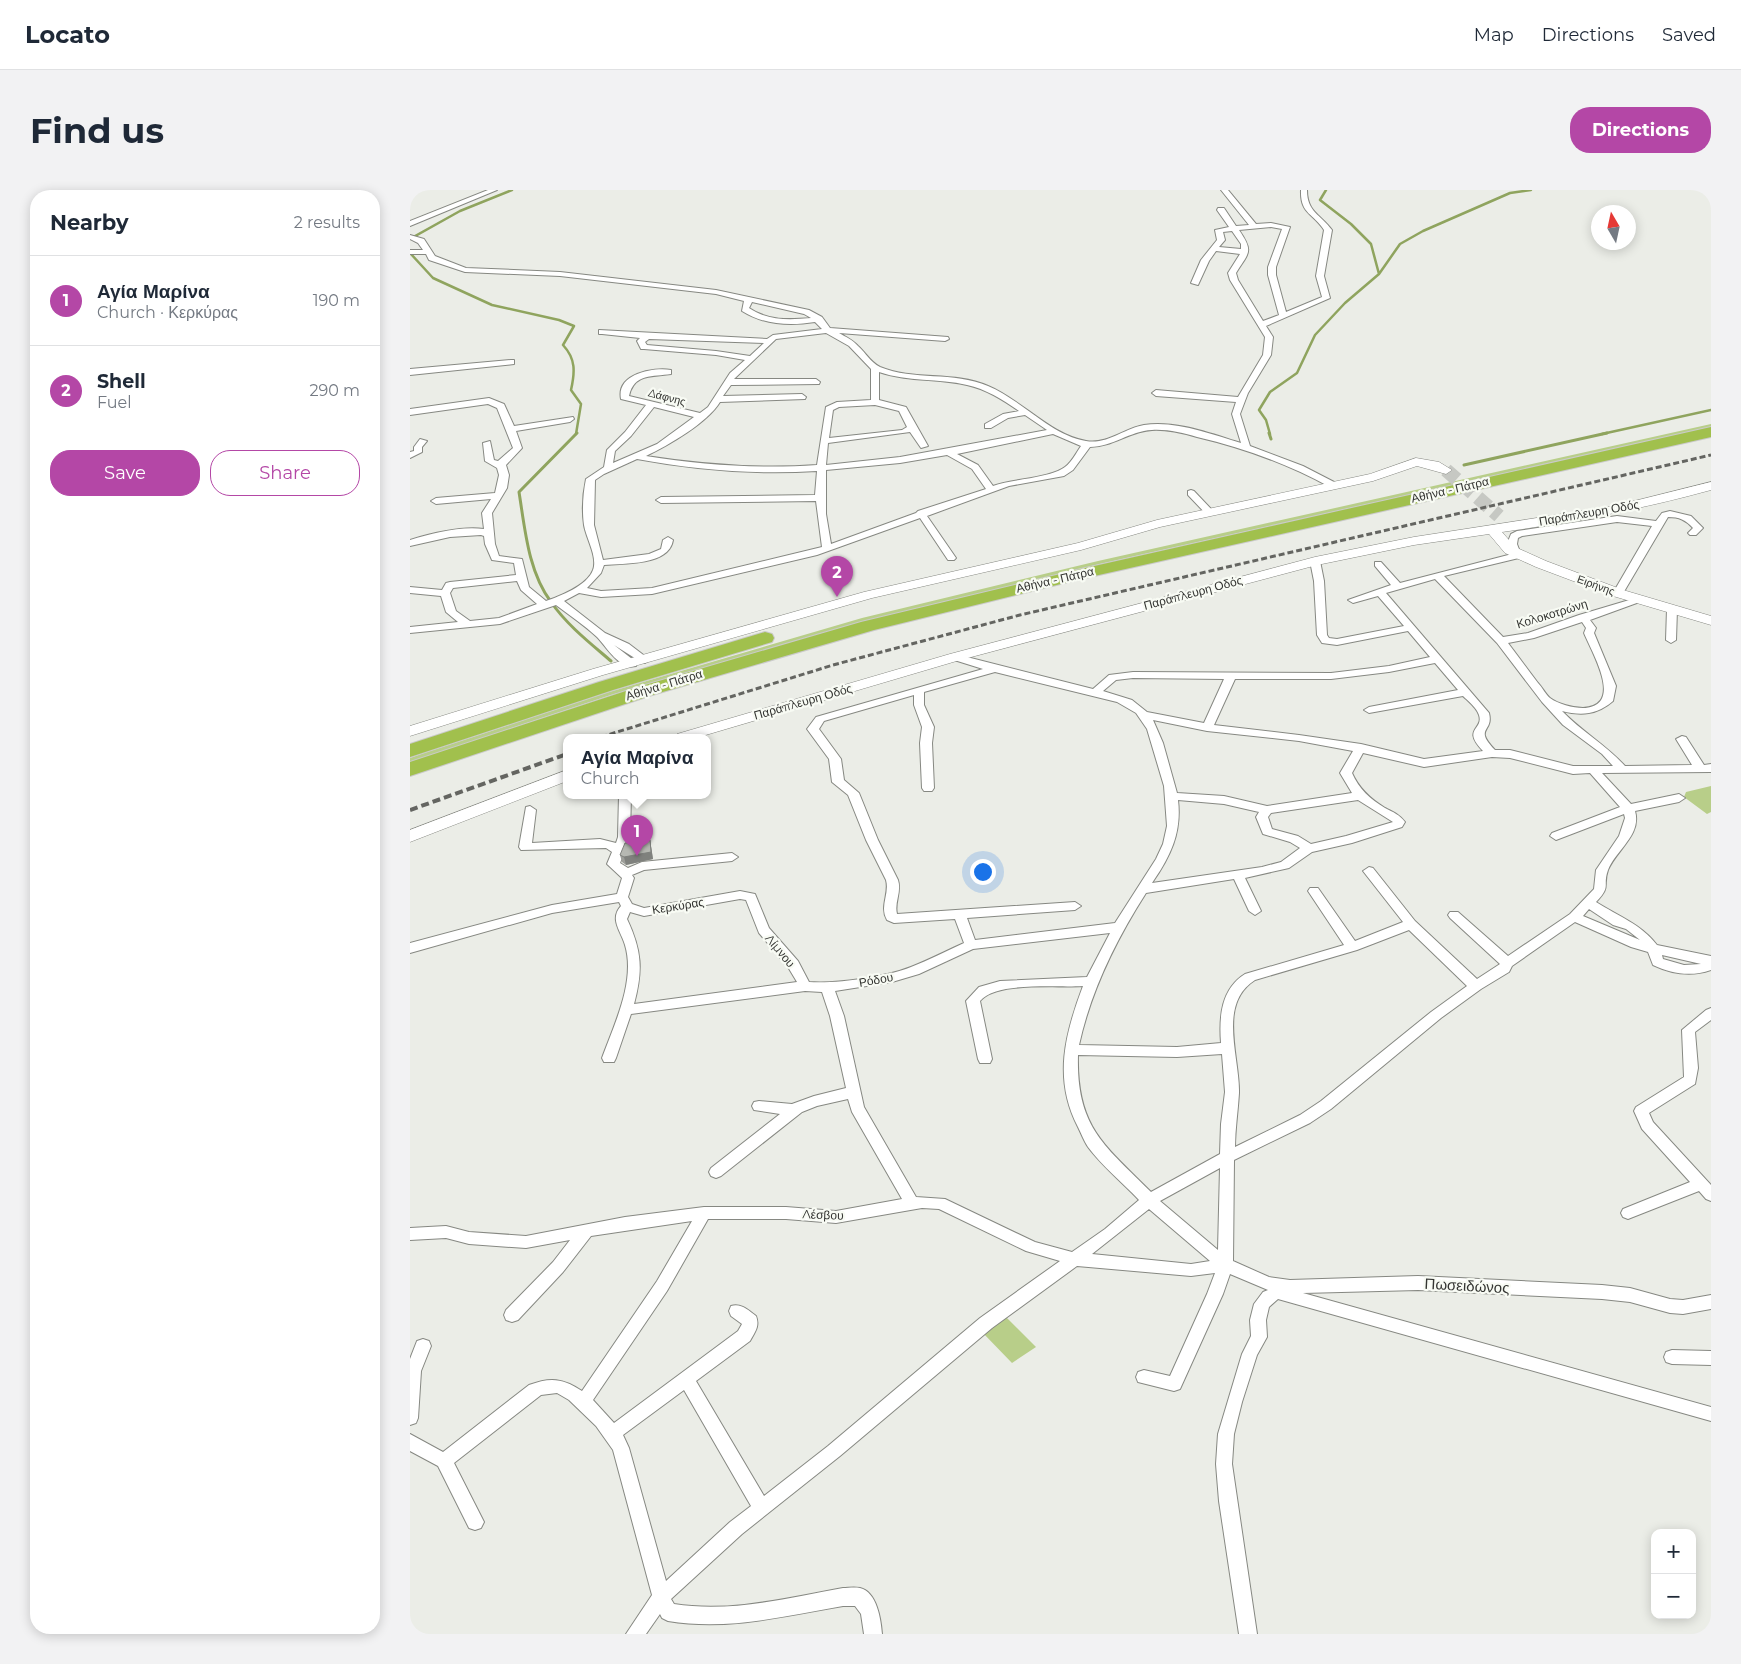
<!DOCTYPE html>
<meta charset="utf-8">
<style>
body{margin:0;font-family:Montserrat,sans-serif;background:#f2f2f3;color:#1f2937}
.controls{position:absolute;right:15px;bottom:15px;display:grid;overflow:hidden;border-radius:10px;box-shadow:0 2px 12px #0003}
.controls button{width:45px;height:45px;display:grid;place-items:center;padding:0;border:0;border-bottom:1px solid #e0e1e3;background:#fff;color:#1f2937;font:25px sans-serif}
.compass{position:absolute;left:1181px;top:15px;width:45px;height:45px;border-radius:50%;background:#fff;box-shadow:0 2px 12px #0003;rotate:351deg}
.you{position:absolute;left:572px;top:681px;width:18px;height:18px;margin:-12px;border:4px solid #fff;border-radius:50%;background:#1a73e8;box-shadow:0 0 0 8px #1a73e833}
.badge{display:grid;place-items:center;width:32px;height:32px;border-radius:50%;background:#b447a6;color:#fff;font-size:16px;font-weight:700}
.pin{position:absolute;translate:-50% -41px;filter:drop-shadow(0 1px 2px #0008)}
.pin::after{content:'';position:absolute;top:26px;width:18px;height:15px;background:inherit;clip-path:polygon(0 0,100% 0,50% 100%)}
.popup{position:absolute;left:153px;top:544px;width:148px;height:65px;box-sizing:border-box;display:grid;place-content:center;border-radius:10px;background:#fff;filter:drop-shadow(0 1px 4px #0005);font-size:16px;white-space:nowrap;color:#747a83}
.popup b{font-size:19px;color:#1f2937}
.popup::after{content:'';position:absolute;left:50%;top:100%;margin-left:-10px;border:10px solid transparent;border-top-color:#fff}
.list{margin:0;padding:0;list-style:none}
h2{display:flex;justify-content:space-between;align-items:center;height:65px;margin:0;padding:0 20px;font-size:21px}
h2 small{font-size:16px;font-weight:400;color:#747a83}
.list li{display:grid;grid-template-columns:32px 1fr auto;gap:15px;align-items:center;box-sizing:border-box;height:90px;padding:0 20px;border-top:1px solid #e0e1e3}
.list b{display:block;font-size:19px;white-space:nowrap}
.list p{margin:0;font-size:16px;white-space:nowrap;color:#747a83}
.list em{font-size:16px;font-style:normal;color:#747a83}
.actions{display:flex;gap:10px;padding:15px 20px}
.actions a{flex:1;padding:11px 0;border:1px solid #b447a6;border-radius:20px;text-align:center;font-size:18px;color:#b447a6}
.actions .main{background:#b447a6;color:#fff}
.map{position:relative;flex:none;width:1301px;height:1444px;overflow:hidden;border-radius:20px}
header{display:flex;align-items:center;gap:30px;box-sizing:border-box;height:70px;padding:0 25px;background:#fff;border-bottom:1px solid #e0e1e3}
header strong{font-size:24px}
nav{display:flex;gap:28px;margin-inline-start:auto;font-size:18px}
.intro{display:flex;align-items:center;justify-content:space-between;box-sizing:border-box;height:120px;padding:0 30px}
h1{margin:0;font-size:35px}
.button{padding:12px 22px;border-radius:20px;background:#b447a6;color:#fff;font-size:18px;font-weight:700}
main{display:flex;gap:30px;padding:0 30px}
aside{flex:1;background:#fff;border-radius:20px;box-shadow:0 2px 12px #0003}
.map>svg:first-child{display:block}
</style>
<header>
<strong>Locato</strong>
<nav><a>Map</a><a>Directions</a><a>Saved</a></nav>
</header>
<div class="intro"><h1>Find us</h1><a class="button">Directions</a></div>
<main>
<aside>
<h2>Nearby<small>2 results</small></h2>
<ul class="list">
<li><span class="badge">1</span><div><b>Αγία Μαρίνα</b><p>Church · Κερκύρας</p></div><em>190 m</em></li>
<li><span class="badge">2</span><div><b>Shell</b><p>Fuel</p></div><em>290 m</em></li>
</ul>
<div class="actions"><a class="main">Save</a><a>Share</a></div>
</aside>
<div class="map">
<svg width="1301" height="1444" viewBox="0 0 1301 1444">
<rect width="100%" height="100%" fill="#ebede7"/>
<!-- green -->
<path fill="#b8ce89" d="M1301,234V237L690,374L455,431L201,505L0,572V568L11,564L199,502L452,428L688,371Z
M1301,596V622L1297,624L1274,607L1276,602Z
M593,1124L626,1157L602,1173L571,1141Z"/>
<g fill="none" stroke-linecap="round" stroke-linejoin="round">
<!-- stream-far1 -->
<path stroke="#8fa45e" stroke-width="2.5" d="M0,49L50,21L102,0
M0,63L23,88L82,115L149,130L164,136L153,155C166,169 165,182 161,200L171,214L166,244
M969,84L990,54L1013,41L1100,3L1121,0
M860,244L856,230L849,220L860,202L887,183L905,145L935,113L969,84L961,54L941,34L910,10L916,0
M1192,244L1301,220"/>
<!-- stream -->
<path stroke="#8fa45e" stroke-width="3" d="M167,243L109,302C115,339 118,381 141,412C157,435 180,453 201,471
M859,243L861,249
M1054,275L1197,243"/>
<!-- secondary-tunnel -->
<path stroke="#c6c8c3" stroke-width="14" stroke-dasharray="14 7" stroke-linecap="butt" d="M1036,280L1089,326"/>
<defs>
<path id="street" d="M78,0H87L0,36V31Z
M811,0H818L846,34L861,33L880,37L866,77V85L876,122L912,107L906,86L914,40C903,23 890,24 891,0H897C897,22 910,24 922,40L914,86L920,108L856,136L863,147L861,165L838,203L830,224L840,256L893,276L926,293V297H920C878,274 834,258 787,247C773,243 757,239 742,240C720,241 702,257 680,257L663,280L654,286L599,296L517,326L546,368L544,370H538L510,328L407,365L242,404L191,407L169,403L154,411L195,443L219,454L240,470L235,473L231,472L204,455L226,472V476C209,480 196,456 187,447C174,435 159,425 146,415L90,434L0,443V437L48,432L36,422L31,406L0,403V397L32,400L36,393L40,392L106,385L104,373L82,370L75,354L74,346L71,345L40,347L0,356V350C23,343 50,336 74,339L72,323L81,309L26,314L21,311L26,308L85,303L89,285L87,278L75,271L73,253L80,251L84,270L88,271L103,258L87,218L78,214L0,225V219L79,208L94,214L104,236L163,227L164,229L160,232L106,241L112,258L96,275L99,285L97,298L82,323L85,354L89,366L112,369L119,397L136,411C150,406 177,396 183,380C188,367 176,348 174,335C172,321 173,303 176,289L194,277L197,260L215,242L236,215L211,209C206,184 243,177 261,180V184C243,187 224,183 219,206L290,223L298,217L320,183L335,170L306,165L234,159H231L227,151L230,148L192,144H189V140L357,149L363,145L412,139L405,132C380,136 354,135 332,121L334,111L306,104L150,86L55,82L19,70L16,64H0V60H13L8,53L0,49V45L14,49L25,66L56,78L150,82L306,100L399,120L412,127L420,138L538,147L539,149L535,151L429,143C436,147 443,150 448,156C456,163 460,172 470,177C504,191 543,181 578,196C612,210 640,245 676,251C697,255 715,238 734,235C765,230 801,244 831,253L822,224L826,212L746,206L742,203L746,200L828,207L853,165L855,147L820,90L818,83L830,64L806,61L799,71L788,95L781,93L791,70L807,50L805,40L819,37L807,20L808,18H814L826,36L839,35ZM861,37L872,39L858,77V85L869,125L853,131L828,90L826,83C839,62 844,62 829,40ZM822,41L831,54V59L809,57L815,50L813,42ZM342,112L394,124L401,128C379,130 358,131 339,118ZM416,143L439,156L461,179V210L427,212L416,217L407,275C349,279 293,275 236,266C259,255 297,233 310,212L395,209L396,207L392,204L313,206L321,195L409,194L410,192L406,189H324L366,149ZM239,149L354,153L340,166L306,161L237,155L235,152ZM469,182C498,192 528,188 557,195C576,199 593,210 609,221L593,224L575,234V238H581L598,228L615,225L637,240L490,267L416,275L418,253L500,242L511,258L518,256L496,217L469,210ZM465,215L489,221L497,237L492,240L419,248L423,220L429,217ZM244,217L284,227L247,254L203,273L205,261L221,246ZM643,244L671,256C666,263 662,272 655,277C641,288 602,289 583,296L568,275L547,264ZM537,265L562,279L576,299L508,321L506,323L421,354L416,324V280L490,273ZM227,269C286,280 346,285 407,281L405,305L251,307L246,310L251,313L406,311L412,357L242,398L191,401L177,398L191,383L194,375C214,373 259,376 263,350L258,347L253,350L251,359L239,364L193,370L184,335L185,290L194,284ZM107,391L111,400L127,414L89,428L60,431L46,421L40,403L43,398Z
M101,170H104V174L0,185V179Z
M10,249L17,251L12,257V262L0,268V262L4,261V257Z
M781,300L784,301L803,321V325H797L778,305V301Z
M1260,321L1281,326L1293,338L1286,345H1280L1278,343L1283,338C1276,330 1269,327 1258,327L1212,405L1208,406L1203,403L1242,336L1207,332L1112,346L1108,348L1107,354L1110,362L1115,365L1113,367L1034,386L1093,447L1118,443L1169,425L1226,408L1230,407L1235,410L1180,430L1186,438L1184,443L1206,496L1203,511C1187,525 1171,526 1152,521C1171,541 1196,555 1215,576L1282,575L1266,549L1272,546L1276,547L1294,575L1301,574V582L1192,583L1221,614L1269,604L1275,608L1269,612L1225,621C1232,645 1206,660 1198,680C1192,697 1202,695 1186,712C1208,726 1231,734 1247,755L1301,766V780C1281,787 1262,784 1243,775L1238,762L1221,757L1165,732L1102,776L1099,782L1071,799L1031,828L921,919L900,933L824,970L823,1071L859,1087L880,1090L1008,1086L1192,1095L1220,1098L1260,1109L1273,1110L1301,1105V1119L1273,1124L1260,1123L1220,1112L1192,1109L1008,1100L893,1103L1301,1217V1231L868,1109L859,1117L856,1130L857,1147L847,1165L832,1212L824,1244L822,1274L847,1444H829L809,1311L806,1274L808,1244L832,1164L841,1146L840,1130L844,1114L853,1102L858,1100L820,1084L813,1104L770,1199L764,1201L728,1192L726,1187L728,1182L734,1180L760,1186L797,1104L805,1083L781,1086L667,1076L582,1138L430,1266L332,1344L261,1409L264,1414C321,1423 377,1408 433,1398C438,1398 444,1397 450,1398C467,1402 471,1430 472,1444H454L451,1424L445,1416H433C374,1426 318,1441 258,1431L252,1428L250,1424L236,1444H216L242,1405L203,1260L186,1236L159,1210L147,1203L131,1205L44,1273L74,1332L71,1338L65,1340L59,1338L28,1276L0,1261V1244L33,1262L119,1195C140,1187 153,1188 172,1201L247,1091L282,1031L181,1046L153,1082L108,1130L102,1132L96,1130L94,1125L96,1120L143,1072L160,1050L116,1058L59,1054L36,1048L0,1050V1038L36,1036L59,1042L116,1046L215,1027L294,1017H376L426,1021L492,1009L442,922L438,909L407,916L392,922L311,986L306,988L301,986L299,982L301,978L370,924L344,920L342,916L344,912L349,911L382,914L404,906L436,898L420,826L412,802L395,801L221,824L206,868L204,872H194L192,868C204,835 226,791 215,755C211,741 199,729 211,716L209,712L142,723L0,763V753L142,715L207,704L212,688L197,674L202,662L196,658L111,660L109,657L116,617L120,616L126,620L122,653L190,649L206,653L208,647L209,605H221L220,647L210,673L218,678L232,672L322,663L328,667L322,671L234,680L222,685L224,688L218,707L222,714L234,718L330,701L345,704L359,738L388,771L399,792C426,794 476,787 501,777C519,770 536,761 554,753L545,729L484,733L477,730C469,716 480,704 476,690L456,650L438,605L422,592L419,569L397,539L406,527L573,479L541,469L540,467L545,464L683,499L699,485L723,482L921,483L979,476L1020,467L998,441L927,455L912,453L907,445L904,391L900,371L902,369H908L910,371L914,391L917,445L919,448L927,449L994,436L968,406L943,413L938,410L981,395L965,376V372H971L990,393L1102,364L1097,354L1101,344L1107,341L1207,326L1246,331L1252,323ZM1025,389L1087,453L1132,512L1153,535L1192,564L1203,576H1163L1100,560H1085C1063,537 1084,543 1079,523L976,403ZM1172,432L1176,438L1174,443C1182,463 1215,516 1173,518C1163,518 1148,514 1140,508C1136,505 1132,497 1128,493C1118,480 1108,466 1098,453L1124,448ZM1025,473L1048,500L959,517L954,520L959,523L1053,506C1058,511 1067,518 1069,525C1074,540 1051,538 1073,561L1014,569L951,554L889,545L804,535L825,489H921L979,482ZM585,482L707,512L726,523L737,539L754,596L757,636L753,654L746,669L705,733L565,750L557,728L665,720L671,716L665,712L487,724C484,712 492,702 488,690L468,650L449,603L434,590L431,569L409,539L414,531L504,505V515L512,537L510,553L512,598L514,601H522L524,598L522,553L524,537L514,515V502ZM723,488L814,489L794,533L737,522L722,510L693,501L706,490ZM743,530L797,541L889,551L943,561L930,583L942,603L857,616L814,606L767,603L753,553ZM953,563L1014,577L1082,567L1100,568L1163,584L1180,583L1210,617L1142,643L1140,646L1146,650L1214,624L1215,628L1209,646L1186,680L1184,699L1160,724L1098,766L1048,722H1040L1038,725L1040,728L1090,774L1067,789L1005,731L963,678L959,677L953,681L993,732L945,751L908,698H900L898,701L934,755L835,784C811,799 809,827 811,853L767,857L669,855C681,800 706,750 736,703L824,689L839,721L845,725L851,721L835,688L879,678L902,662L942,653L992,637L995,632C990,625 983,622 975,618C960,609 949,599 942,583ZM768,610L814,614L849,622L846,627L853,644L880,652L890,658L871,672L852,677L742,693C760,667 772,643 768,610ZM948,610L983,632L936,646L901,654L888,646L862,639L858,627L861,623ZM330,709L336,710L349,743L378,777L387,792L224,814C233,780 232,761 217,729L220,722L234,726ZM1179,719L1203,735L1216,739L1230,750L1173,726ZM999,740L1057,796L1021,822L911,911L890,925L825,957C825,939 828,921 829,903C830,867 807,814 845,790L947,760ZM700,743L677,787L590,791L569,797L556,811L568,869L570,873H580L582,869L570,811C586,791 647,798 673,796C655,844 643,889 668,937C671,943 674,951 678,957C692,976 713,993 729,1010L695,1039L662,1062L625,1052L535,1009L506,1007L454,917L434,826L425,801L482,792L509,784L563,759ZM1252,765L1291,774L1274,775L1253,769ZM812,864L815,902L811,934L810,964L741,1002C694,955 666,937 668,865L767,867ZM810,978L808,1060L750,1011ZM512,1018L529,1019L616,1061L650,1071L570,1128L418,1256L354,1306L286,1191L340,1151C345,1142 350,1136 346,1126C338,1120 331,1113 321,1116L319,1121L321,1126L332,1134L328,1141L204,1233L183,1210L257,1101L298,1029H376L426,1033ZM739,1019L800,1071L781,1074L682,1064ZM274,1200L341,1316L320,1332L256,1391L219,1258L213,1245Z
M1262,416L1267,419L1266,450L1261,453L1256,450L1257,419Z
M1301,818V830L1285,842L1288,878L1285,894L1239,923L1243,932L1301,995V1011L1296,1009L1289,1001L1223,1027L1218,1029L1213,1027L1211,1023L1213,1019L1280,992L1232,939L1224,921L1226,917L1274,887L1272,840L1296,820Z
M13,1149L19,1151L21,1156L11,1181L8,1228L6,1233L0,1235V1169L7,1151Z
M1262,1160L1301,1161V1175L1262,1174L1256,1172L1254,1167L1256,1162Z"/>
<path id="secondary" d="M1006,268L1029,272L1042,280L1036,284L1007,276L963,291L750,337L671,360L462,408L193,485L0,546V536L183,479L454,402L668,353L747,330L960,284Z
M1301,292V300C1232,319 1163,332 1092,342L1105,357L1136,371L1213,400L1301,426V435L1203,406L1126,377L1095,363L1079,344L1004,355L907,375L550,470L289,547H265L267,544L540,464L905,367L1004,347L1204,316Z
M157,580V591L0,652V640Z"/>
<path id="highway" d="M1301,237V247L671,389L464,440L239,506L0,586V572L225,498L451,432L671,379Z
M355,442L362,444L364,448L362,452L203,500L0,567V554L189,492Z"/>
</defs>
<!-- street casing -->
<use href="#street" stroke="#868882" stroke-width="2"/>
<!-- secondary casing -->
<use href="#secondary" stroke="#868882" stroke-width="1"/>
<!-- highway casing -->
<use href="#highway" stroke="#cacaca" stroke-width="2"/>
<!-- street -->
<use href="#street" fill="#fff" fill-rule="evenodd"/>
<!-- secondary -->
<use href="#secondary" fill="#fff" fill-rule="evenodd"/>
<!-- highway -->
<use href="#highway" fill="#a1c04d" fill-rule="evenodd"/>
<!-- rail-far1 -->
<path stroke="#646561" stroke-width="3" stroke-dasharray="6 3" stroke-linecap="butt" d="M191,547L423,475L610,425L1301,265"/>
<!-- rail -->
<path stroke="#646561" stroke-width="4" stroke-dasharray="8 4" stroke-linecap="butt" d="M0,620L157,564"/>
</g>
<!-- wall -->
<path fill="#9d9e99" d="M240,650L243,669L216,675L212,672L210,665Z"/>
<!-- shaded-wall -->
<path fill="#7f817d" d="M240,650L243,669L216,675L214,667Z"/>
<!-- building -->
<path fill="#b6b8b2" stroke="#7f817d" d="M240,650L241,662L214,667L210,665L215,653Z"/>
<g text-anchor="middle" stroke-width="4.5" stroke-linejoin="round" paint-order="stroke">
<!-- far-street labels -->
<g font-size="11" fill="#343532" stroke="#f8fbf4">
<text transform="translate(257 207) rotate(15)" y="4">Δάφνης</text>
<text transform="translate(1186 395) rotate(20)" y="4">Ειρήνης</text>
</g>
<!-- street labels -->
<g font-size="12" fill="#343532" stroke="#f8fbf4">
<text transform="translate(1040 300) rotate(-13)" y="4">Αθήνα - Πάτρα</text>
<text transform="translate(1179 323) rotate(-10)" y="4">Παράπλευρη Οδός</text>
<text transform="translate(645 390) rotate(-13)" y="4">Αθήνα - Πάτρα</text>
<text transform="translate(783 403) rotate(-15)" y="4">Παράπλευρη Οδός</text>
<text transform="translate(1142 424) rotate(-17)" y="4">Κολοκοτρώνη</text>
<text transform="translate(254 495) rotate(-17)" y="4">Αθήνα - Πάτρα</text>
<text transform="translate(393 512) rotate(-16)" y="4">Παράπλευρη Οδός</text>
<text transform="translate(268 716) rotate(-9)" y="4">Κερκύρας</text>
<text transform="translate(370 761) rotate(50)" y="4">Λίμνου</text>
<text transform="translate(466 790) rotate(-10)" y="4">Ρόδου</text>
<text transform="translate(413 1025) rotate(2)" y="4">Λέσβου</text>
</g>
<!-- near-street labels -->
<g font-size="15" fill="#343532" stroke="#f8fbf4">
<text transform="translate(1057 1096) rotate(3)" y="5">Πωσειδώνος</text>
</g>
</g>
</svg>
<div class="controls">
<button>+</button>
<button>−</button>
</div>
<svg class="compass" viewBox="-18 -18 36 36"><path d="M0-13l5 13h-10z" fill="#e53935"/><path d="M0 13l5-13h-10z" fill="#747a83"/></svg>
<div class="you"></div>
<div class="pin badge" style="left:227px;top:666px">1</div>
<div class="popup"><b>Αγία Μαρίνα</b>Church</div>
<div class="pin badge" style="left:427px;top:407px">2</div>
</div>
</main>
